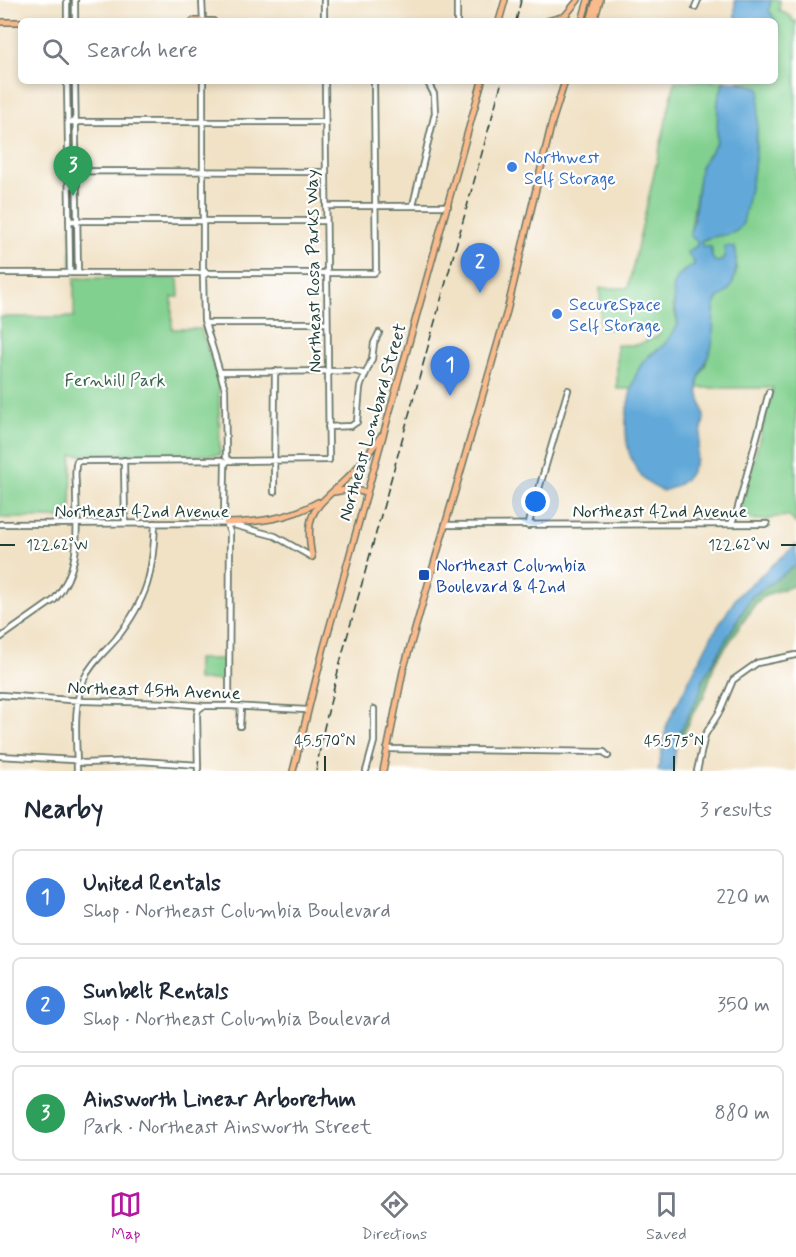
<!DOCTYPE html>
<meta charset="utf-8">
<style>
body{margin:0;font-family:Mynerve,sans-serif;background:#f2f2f3;color:#1f2937}
.you{position:absolute;left:536px;top:502px;width:21px;height:21px;margin:-15px;border:4px solid #fff;border-radius:50%;background:#1a73e8;box-shadow:0 0 0 9px #1a73e833}
.badge{display:grid;place-items:center;width:39px;height:39px;border-radius:50%;background:#b5179e;color:#fff;font-size:20px;font-weight:700}
.pin{position:absolute;translate:-50% -50px;filter:drop-shadow(0 2px 3px #0008)}
.pin::after{content:'';position:absolute;top:32px;width:21px;height:18px;background:inherit;clip-path:polygon(0 0,100% 0,50% 100%)}
.list{margin:0;padding:0;list-style:none}
h2{display:flex;justify-content:space-between;align-items:center;height:78px;margin:0;padding:0 24px;font-size:26px}
h2 small{font-size:20px;font-weight:400;color:#747a83}
.list li{display:grid;grid-template-columns:39px 1fr auto;gap:18px;align-items:center;box-sizing:border-box;height:96px;margin:0 12px 12px;padding:0 12px;border:2px solid #e0e1e3;border-radius:9px}
.list b{display:block;font-size:22px;white-space:nowrap}
.list p{margin:0;font-size:20px;white-space:nowrap;color:#747a83}
.list em{font-size:20px;font-style:normal;color:#747a83}
.icon{flex:none;width:33px;height:33px;fill:none;stroke:currentColor;stroke-width:2;stroke-linecap:round;stroke-linejoin:round}
.map{position:relative;flex:none;width:796px;height:771px;overflow:hidden}
.search{position:absolute;background:#fff;box-shadow:0 3px 9px #0003;left:18px;right:18px;top:18px;height:66px;display:flex;align-items:center;gap:15px;box-sizing:border-box;padding:0 21px;border-radius:9px;color:#747a83;font-size:22px}
.sheet{height:402px;background:#fff}
nav{display:flex;justify-content:space-around;align-items:center;box-sizing:border-box;height:84px;border-top:2px solid #e0e1e3;background:#fff;font-size:16px;color:#747a83}
nav a{display:grid;justify-items:center;gap:3px}
nav .on{color:#b5179e}
.map>svg:first-child{display:block}
</style>
<div class="map">
<svg width="796" height="771" viewBox="0 0 796 771">
<rect width="100%" height="100%" fill="#fff"/>
<filter id="ink" filterUnits="userSpaceOnUse"><feTurbulence type="fractalNoise" baseFrequency=".0167" numOctaves="2"/><feDisplacementMap in="SourceGraphic" scale="12" xChannelSelector="R" yChannelSelector="G"/><feConvolveMatrix kernelMatrix="1 2 1 2 8 2 1 2 1" color-interpolation-filters="sRGB"/></filter>
<filter id="wash" filterUnits="userSpaceOnUse"><feTurbulence type="fractalNoise" baseFrequency=".008" numOctaves="4" result="noise"/><feDisplacementMap in="SourceGraphic" scale="24" xChannelSelector="R" yChannelSelector="G"/><feGaussianBlur stdDeviation="1.35" result="paint"/><feColorMatrix in="noise" values="0 0 0 0 0 0 0 0 0 0 0 0 0 0 0 0 0 1.4 0 .05"/><feComposite in="paint" operator="in"/></filter>
<g filter="url(#wash)">
<rect width="100%" height="100%" fill="#f1e2c6"/>
<!-- green -->
<path fill="#82d08f" stroke="#508662" stroke-width="1.5" d="M771,0H780L779,10L792,17V21H796V524L789,516L775,517L767,520L738,519L773,388H698V380L706,364L715,305C719,294 732,287 735,276C737,269 736,258 736,251L725,253L722,261L716,262L712,258V249L710,247L702,246L701,241L711,237L747,195C759,162 756,125 760,90L757,87L736,81H775V42L779,27L769,10Z
M675,81H724L718,100L717,142L713,150L706,157L698,183L690,234L697,241V248L692,249L694,265L673,305L678,325L664,345L649,355L639,368L631,389H617V345H637L658,336L660,329H600V288H628Z
M73,226L75,228L76,264L73,267L71,266V227Z
M74,278H178L179,297H172V329H201L217,377L219,391L220,455H72L71,518H0V317H74Z
M197,659H224V680H197Z"/>
<!-- forest -->
<path fill="#69b27a" stroke="#447857" stroke-width="1.5" d="M796,565V585C782,591 768,591 756,603L715,663L704,696L691,717L682,738H677L700,692L702,681L751,597Z"/>
<!-- water -->
<path fill="#62a9d9" stroke="#407386" stroke-width="1.5" d="M735,0H771L769,10L779,27L775,42V21H735Z
M724,81H736L758,87L760,90L754,169L743,223C735,240 715,232 701,241L702,246L711,247L712,258L716,262L722,261L725,256L724,246L735,247C738,264 737,292 717,298C711,313 715,329 712,345C709,358 699,371 698,384C697,396 703,405 704,416C704,424 701,431 700,439C695,466 693,483 662,491C624,473 621,432 630,395C632,386 635,374 641,365C648,354 656,353 665,344C670,339 674,331 678,325C676,300 662,280 694,265V262L687,252L697,246V241L690,236V234L694,219L700,168L717,142L718,100Z
M796,545V565L751,597L702,681L700,692L677,738L673,771H658L667,724L711,637L738,595Z"/>
</g>
<g filter="url(#ink)">
<g fill="none" stroke-linecap="round" stroke-linejoin="round">
<defs>
<path id="minor" d="M67,0V21
M75,0V21
M202,0L203,21
M457,0V21
M695,7L698,0
M324,21V0
M67,81L70,273
M75,81L78,273
M203,81V270
M68,122H325
M68,171L325,172
M413,205L435,113L434,94L427,81
M326,206H448
M69,221H326
M0,273H201L205,271L206,274L203,276L204,320L225,389L226,457L229,460L226,463L222,460L77,461C74,470 76,480 76,489C76,529 83,567 54,600L0,638
M206,273H374L376,271L374,81
M205,323H327
M221,372L354,371L365,374
M328,427L351,426L357,422L360,387L372,359L374,343L379,333
M124,460L125,523
M229,461L329,460L325,81
M225,463L224,518L230,532L229,706
M274,492L275,371
M0,524L226,523L275,536L312,557
M731,524L737,511L769,392
M445,525L767,524
M528,526L568,390
M0,695L84,701L170,703L203,706H229L307,710
M240,726L241,707
M387,749L604,752L608,756
M0,756L73,760L83,763L140,761L198,765
M77,771C77,742 72,706 84,679C91,663 105,652 116,639C148,598 153,574 155,523
M198,771L197,715L198,710L203,706
M366,771L374,742V709
M697,771L705,735L720,711L733,680L757,663L796,655"/>
<path id="major" d="M193,21H213
M499,21L505,0
M547,21L565,16L578,0
M582,21L588,0
M590,21L596,0
M594,21L600,0
M0,22H21
M334,492L351,489L367,493
M226,523C259,522 289,519 318,502
M312,557C303,509 317,508 348,477C361,465 371,450 381,436
M293,771L324,647L482,81
M383,771L403,671L507,311L552,122L565,81"/>
</defs>
<!-- minor casing -->
<use href="#minor" stroke="#687767" stroke-width="8"/>
<!-- major casing -->
<use href="#major" stroke="#687767" stroke-width="8"/>
<!-- minor -->
<use href="#minor" stroke="#fff" stroke-width="4.5"/>
<!-- major -->
<use href="#major" stroke="#fabb8c" stroke-width="5"/>
<!-- rail -->
<path stroke="#1f3d34" stroke-width="1.5" stroke-dasharray="9 4.5" stroke-linecap="butt" d="M516,21L521,0
M316,771L324,728L342,655L502,81"/>
</g>
</g>
<!-- ticks -->
<path fill="none" stroke="#1f3d34" stroke-width="2" d="M0,545H15M781,545H796M325,756V771M674,756V771"/>
<!-- markers -->
<g fill="#3f7fe0" stroke="#fff" stroke-width="2">
<circle cx="512" cy="167" r="6"/>
<circle cx="557" cy="314" r="6"/>
</g>
<rect fill="#1a4fb4" stroke="#fff" stroke-width="2" x="418" y="569" width="12" height="12" rx="3"/>
<g text-anchor="middle" stroke-width="4.5" stroke-linejoin="round" paint-order="stroke">
<!-- shop labels -->
<g font-size="18" fill="#366cbe" stroke="#fff" text-anchor="start">
<text x="524" y="163">Northwest<tspan x="524" dy="21">Self Storage</tspan></text>
<text x="569" y="310">SecureSpace<tspan x="569" dy="21">Self Storage</tspan></text>
</g>
<!-- street labels -->
<g font-size="18" fill="#1f3d34" stroke="#fff">
<text transform="translate(313 271) rotate(-91)" y="6">Northeast Rosa Parks Way</text>
<text transform="translate(372 422) rotate(-74)" y="6">Northeast Lombard Street</text>
<text x="142" y="517">Northeast 42nd Avenue</text>
<text x="660" y="517">Northeast 42nd Avenue</text>
<text transform="translate(154 690) rotate(2)" y="6">Northeast 45th Avenue</text>
</g>
<!-- park labels -->
<g font-size="18" fill="#38624b" stroke="#fff">
<text x="115" y="386">Fernhill Park</text>
</g>
<!-- transit labels -->
<g font-size="18" fill="#164399" stroke="#fff" text-anchor="start">
<text x="436" y="571">Northeast Columbia<tspan x="436" dy="21">Boulevard &amp; 42nd</tspan></text>
</g>
</g>
<g font-size="15" text-anchor="middle" fill="#1f3d34" stroke="#fff" stroke-width="4.5" stroke-linejoin="round" paint-order="stroke">
<text x="739" y="550">122.62°W</text>
<text x="57" y="550">122.62°W</text>
<text x="325" y="746">45.570°N</text>
<text x="674" y="746">45.575°N</text>
</g>
</svg>
<div class="you"></div>
<div class="pin badge" style="left:450px;top:396px;background:#3f7fe0">1</div>
<div class="pin badge" style="left:480px;top:293px;background:#3f7fe0">2</div>
<div class="pin badge" style="left:73px;top:196px;background:#2e9e5b">3</div>
<div class="search"><svg class="icon" aria-label="search" viewBox="0 0 24 24"><circle cx="10" cy="10" r="6"/><path d="M15 15l6 6"/></svg>Search here</div>
</div>
<section class="sheet">
<h2>Nearby<small>3 results</small></h2>
<ul class="list">
<li><span class="badge" style="background:#3f7fe0">1</span><div><b>United Rentals</b><p>Shop · Northeast Columbia Boulevard</p></div><em>220 m</em></li>
<li><span class="badge" style="background:#3f7fe0">2</span><div><b>Sunbelt Rentals</b><p>Shop · Northeast Columbia Boulevard</p></div><em>350 m</em></li>
<li><span class="badge" style="background:#2e9e5b">3</span><div><b>Ainsworth Linear Arboretum</b><p>Park · Northeast Ainsworth Street</p></div><em>880 m</em></li>
</ul>
</section>
<nav>
<a class="on"><svg class="icon" aria-label="map" viewBox="0 0 24 24"><path d="M3 6l6-2 6 2 6-2v14l-6 2-6-2-6 2zM9 4v14M15 6v14"/></svg>Map</a>
<a><svg class="icon" aria-label="directions" viewBox="0 0 24 24"><path d="M12 3l9 9-9 9-9-9zM9 14v-3h6M13 9l2 2-2 2"/></svg>Directions</a>
<a><svg class="icon" aria-label="saved" viewBox="0 0 24 24"><path d="M7 4h10v16l-5-4-5 4z"/></svg>Saved</a>
</nav>
